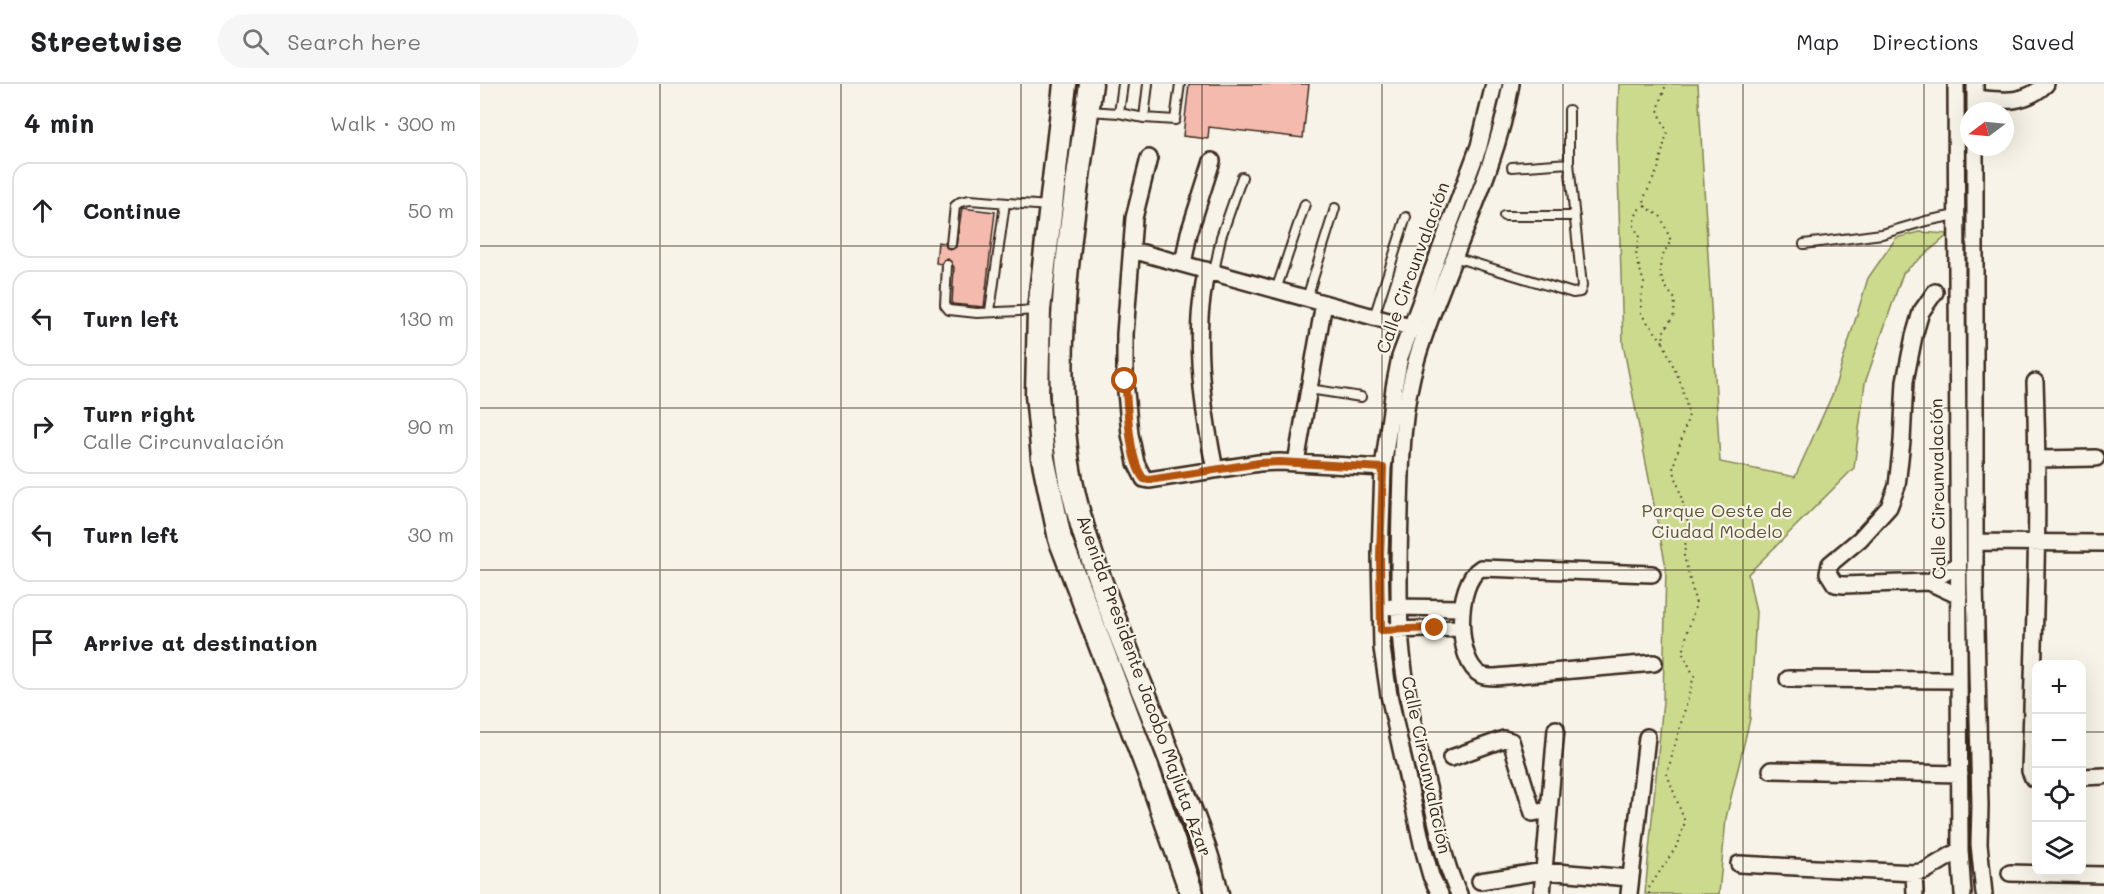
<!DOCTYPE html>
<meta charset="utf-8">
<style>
body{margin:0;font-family:Mali,sans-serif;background:#f6f6f6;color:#202124}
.controls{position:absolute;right:18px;bottom:18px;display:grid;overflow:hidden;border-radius:12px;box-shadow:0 6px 24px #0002}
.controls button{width:54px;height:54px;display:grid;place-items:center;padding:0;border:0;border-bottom:2px solid #e0e0e0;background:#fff;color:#202124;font:30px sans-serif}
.compass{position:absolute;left:1480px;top:18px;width:54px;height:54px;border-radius:50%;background:#fff;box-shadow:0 6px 24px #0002;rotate:254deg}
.stop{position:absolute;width:18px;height:18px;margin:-14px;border:4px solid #b45309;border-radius:50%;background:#fff}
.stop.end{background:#b45309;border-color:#fff;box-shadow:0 2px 6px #0008}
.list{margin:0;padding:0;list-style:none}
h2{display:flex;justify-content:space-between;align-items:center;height:78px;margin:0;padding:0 24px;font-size:26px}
h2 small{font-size:20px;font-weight:400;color:#757577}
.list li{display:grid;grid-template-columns:39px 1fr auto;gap:18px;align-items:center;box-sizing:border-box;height:96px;margin:0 12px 12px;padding:0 12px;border:2px solid #e0e0e0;border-radius:18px}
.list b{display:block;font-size:22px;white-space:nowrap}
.list p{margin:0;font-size:20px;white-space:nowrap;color:#757577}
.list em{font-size:20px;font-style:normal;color:#757577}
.icon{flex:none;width:33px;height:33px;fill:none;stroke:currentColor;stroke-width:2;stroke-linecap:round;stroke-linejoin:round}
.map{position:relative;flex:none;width:1624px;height:810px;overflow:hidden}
header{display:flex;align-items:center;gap:36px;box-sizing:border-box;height:84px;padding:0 30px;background:#fff;border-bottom:2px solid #e0e0e0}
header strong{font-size:28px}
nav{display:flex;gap:33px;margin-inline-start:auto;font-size:21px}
.search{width:420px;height:54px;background:#f6f6f6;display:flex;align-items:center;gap:15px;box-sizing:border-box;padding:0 21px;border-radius:33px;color:#757577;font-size:22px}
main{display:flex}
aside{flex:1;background:#fff}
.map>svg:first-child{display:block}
</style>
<header>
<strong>Streetwise</strong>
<div class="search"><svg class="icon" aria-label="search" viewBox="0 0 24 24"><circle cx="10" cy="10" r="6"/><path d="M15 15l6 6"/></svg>Search here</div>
<nav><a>Map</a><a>Directions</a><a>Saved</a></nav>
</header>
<main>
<aside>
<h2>4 min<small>Walk · 300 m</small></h2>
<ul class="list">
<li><svg class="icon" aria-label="ahead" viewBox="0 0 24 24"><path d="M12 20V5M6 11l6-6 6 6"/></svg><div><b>Continue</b></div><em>50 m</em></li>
<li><svg class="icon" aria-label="left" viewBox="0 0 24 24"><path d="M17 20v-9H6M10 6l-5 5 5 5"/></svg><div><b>Turn left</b></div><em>130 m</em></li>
<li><svg class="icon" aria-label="right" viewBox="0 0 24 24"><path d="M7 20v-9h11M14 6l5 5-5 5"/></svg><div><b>Turn right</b><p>Calle Circunvalación</p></div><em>90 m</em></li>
<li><svg class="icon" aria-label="left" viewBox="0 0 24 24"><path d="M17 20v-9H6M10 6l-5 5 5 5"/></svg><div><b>Turn left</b></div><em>30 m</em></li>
<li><svg class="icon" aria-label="arrive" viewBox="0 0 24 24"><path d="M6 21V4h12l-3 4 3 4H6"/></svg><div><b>Arrive at destination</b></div></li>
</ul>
</aside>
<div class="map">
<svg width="1624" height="810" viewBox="0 0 1624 810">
<rect width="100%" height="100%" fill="#f7f3e8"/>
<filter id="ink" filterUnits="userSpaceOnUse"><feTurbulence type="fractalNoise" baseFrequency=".0167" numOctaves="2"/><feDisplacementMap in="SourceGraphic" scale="12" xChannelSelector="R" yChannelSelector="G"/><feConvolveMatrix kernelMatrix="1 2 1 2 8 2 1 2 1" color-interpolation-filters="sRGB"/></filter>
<g filter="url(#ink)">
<!-- green -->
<path fill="#ccda8e" stroke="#848256" stroke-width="1.5" d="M1139,0H1218L1240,378L1315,393L1353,309L1388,194L1416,154L1440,148L1469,150L1423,189L1385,299L1374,384L1268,490L1276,528L1270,635L1246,734L1239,810H1165L1183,617L1186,483L1143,260L1137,53Z"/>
<!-- building -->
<path fill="#f4baae" stroke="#3b2a1e" stroke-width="1.5" d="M709,0H829L823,54L729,43L728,55L703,52Z
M482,124L515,128L504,223L472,220L474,183L468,175L464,176L461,180L456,179L458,158L465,159L466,163L470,166L476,163Z"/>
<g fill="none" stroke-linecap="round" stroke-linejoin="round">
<defs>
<path id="lane" d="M609,27L639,29L664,34L695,36L700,0
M639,29L643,0
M664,34L668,0
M1032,83L1089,79
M1024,132H1095
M471,160L475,122L480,118L490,116L569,122
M1324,160L1402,150L1446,137L1476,131
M974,173L1093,209L1100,208L1102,202L1089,79V26
M467,181L465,221L469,226L497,229L558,226
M734,188L741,153L762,93
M796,206L825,120
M827,214L855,124
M510,227L525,119
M894,233L926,133
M829,305L881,313"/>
<path id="street" d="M1476,0L1480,766L1483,810
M1495,0V27
M1495,14C1522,17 1544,21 1566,0
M1495,63V498L1500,722L1499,760L1504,810
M669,74L654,134L645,250V297L650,350L656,379L664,395L669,396L779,379L800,378L903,384
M652,166L937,245
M703,180L709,149L732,77
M726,186C724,202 721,217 720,233C717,284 725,336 735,386
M1455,208L1441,228L1434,252L1425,297L1422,357L1417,402L1409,423L1380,455L1350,480L1348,489L1355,500L1364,501L1449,498L1478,481
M1555,298C1560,428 1554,557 1550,687L1553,694H1556
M1558,375L1616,374
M816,379L844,219
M1497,458L1624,459
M1172,490L1001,484C975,499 975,577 1001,591C1005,593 1011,593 1015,593L1174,579
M1449,498L1479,512
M912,523L982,524
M913,546L981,544
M1308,595L1479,596
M971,674L1024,655L1031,657L1053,729L1069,726
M1291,686L1480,690
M1602,693L1624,692
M1259,780L1434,789L1445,787L1480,766
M1434,789L1435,810
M1530,789L1624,791
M1000,797L1064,787L1150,794
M960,810L951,792L943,764L909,611L902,564L900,472L903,384L914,304L920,273L999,62L1014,0
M979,810C964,780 959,747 951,715C937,659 923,602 920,545C918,506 919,467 920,427C921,376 922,323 937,274C964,184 1016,92 1031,0
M1062,810L1076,645
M1149,810L1167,653"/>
<path id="primary" d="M585,0L559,226L557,311L563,374L580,455L668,686L712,810
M611,0C593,134 562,295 598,427C623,517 663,603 696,690C712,730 728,769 737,810"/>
</defs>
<!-- lane casing -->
<use href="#lane" stroke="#3b2a1e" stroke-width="12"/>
<!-- street casing -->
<use href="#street" stroke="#3b2a1e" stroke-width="20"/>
<!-- primary casing -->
<use href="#primary" stroke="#3b2a1e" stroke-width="27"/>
<!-- path -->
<path stroke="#3b2a1e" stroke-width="2" stroke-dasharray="1.5 4.5" stroke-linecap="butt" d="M1165,122L1158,126L1153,140L1159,152L1156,172L1164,199L1161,215V230L1183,258L1184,247L1194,231L1195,215C1177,194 1175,181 1191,157L1181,133L1165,122L1164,114L1178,85L1187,48L1178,26L1186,0
M1169,810V804L1198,760L1205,738L1187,690L1214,592L1203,570L1207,550L1216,520L1204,472L1208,438L1193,383L1209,331L1201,300L1183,258"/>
<!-- lane -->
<use href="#lane" stroke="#f7f3e8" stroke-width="8"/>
<!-- street -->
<use href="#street" stroke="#f7f3e8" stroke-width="15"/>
<!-- primary -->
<use href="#primary" stroke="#f7f3e8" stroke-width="22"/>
</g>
</g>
<g fill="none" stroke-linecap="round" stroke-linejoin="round" filter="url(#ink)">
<!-- route -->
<path stroke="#b45309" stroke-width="8" d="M645,297C648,322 648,376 664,395L669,396L779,379L800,378L903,384L900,472L901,546L955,544"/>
</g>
<!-- grid -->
<path fill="none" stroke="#3b2a1e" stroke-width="1.5" stroke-opacity="0.55" d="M180,0V810M361,0V810M541,0V810M722,0V810M902,0V810M1083,0V810M1263,0V810M1444,0V810M0,162H1624M0,324H1624M0,486H1624M0,648H1556M1602,648H1624"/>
<g text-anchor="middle" stroke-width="4.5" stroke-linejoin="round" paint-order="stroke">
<!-- street labels -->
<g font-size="18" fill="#3b2a1e" stroke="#f7f3e8">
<text transform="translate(933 184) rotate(-70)" y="6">Calle Circunvalación</text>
<text transform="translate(1458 405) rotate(-91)" y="6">Calle Circunvalación</text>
<text transform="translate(664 602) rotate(70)" y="6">Avenida Presidente Jacobo Majluta Azar</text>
<text transform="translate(946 681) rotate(78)" y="6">Calle Circunvalación</text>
</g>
<!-- park labels -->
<g font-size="18" fill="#5f563a" stroke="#f7f3e8">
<text x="1237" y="433">Parque Oeste de<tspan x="1237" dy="21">Ciudad Modelo</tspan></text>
</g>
</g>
</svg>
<div class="controls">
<button>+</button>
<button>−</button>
<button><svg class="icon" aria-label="locate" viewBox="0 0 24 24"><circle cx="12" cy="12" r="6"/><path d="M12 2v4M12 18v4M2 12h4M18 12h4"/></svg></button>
<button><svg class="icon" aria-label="layers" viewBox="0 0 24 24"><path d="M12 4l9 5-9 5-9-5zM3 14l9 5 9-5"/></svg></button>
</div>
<svg class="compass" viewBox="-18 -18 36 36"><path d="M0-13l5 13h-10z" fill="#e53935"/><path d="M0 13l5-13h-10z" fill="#757577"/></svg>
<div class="stop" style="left:645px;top:297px"></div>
<div class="stop end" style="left:955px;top:544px"></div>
</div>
</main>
